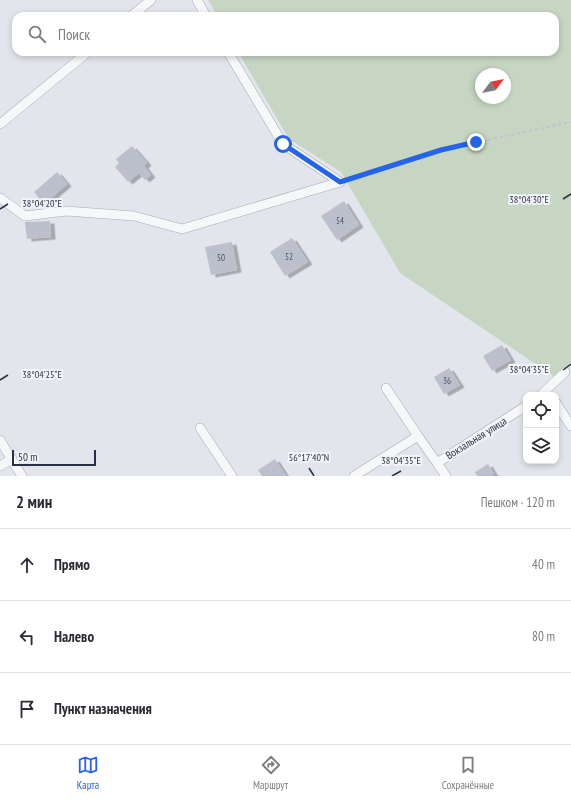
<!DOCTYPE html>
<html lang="ru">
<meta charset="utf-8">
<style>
body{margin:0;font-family:"PT Sans Narrow",sans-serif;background:#f2f2f3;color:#2b2b33}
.controls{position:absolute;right:12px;bottom:12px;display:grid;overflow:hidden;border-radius:8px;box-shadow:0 2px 6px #0003}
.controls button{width:36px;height:36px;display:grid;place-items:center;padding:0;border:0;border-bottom:1px solid #e1e1e2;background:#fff;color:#2b2b33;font:20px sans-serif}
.compass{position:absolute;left:475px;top:68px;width:36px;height:36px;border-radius:50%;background:#fff;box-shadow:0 2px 6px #0003;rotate:58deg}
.scale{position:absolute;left:12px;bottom:10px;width:84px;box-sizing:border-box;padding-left:4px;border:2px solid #293045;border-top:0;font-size:11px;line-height:14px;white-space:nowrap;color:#293045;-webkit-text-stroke:3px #f3f4f9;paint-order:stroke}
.stop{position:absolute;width:12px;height:12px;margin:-9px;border:3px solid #2563eb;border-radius:50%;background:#fff}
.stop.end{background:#2563eb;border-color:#fff;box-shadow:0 1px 4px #0008}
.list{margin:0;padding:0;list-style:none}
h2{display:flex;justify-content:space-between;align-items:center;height:52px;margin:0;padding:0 16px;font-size:17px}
h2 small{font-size:13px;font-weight:400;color:#7c7c81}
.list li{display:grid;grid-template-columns:26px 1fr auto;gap:12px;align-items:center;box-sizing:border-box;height:72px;padding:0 16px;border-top:1px solid #e1e1e2}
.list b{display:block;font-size:15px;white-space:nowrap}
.list em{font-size:13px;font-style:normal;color:#7c7c81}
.icon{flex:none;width:22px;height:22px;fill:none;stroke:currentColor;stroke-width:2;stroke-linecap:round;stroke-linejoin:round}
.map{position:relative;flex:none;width:571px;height:476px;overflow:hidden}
.search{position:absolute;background:#fff;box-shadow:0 2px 6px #0003;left:12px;right:12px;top:12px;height:44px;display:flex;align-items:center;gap:10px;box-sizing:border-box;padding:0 14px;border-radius:12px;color:#7c7c81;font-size:15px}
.sheet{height:268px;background:#fff}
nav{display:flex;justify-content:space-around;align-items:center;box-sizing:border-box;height:56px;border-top:1px solid #e1e1e2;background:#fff;font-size:11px;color:#7c7c81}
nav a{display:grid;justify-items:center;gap:2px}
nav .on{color:#2563eb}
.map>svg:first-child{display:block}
</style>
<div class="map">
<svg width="571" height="476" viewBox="0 0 571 476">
<defs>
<filter id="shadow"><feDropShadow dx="4.5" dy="2.5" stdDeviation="0" flood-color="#0004"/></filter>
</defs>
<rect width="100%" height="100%" fill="#e3e5ec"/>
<!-- green -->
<path fill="#c6d6c3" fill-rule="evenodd" d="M208,0H571V362L555,377L400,273L341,172L289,139L238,52H555V16H218ZM481,74H505V98H481Z"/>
<!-- building -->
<path fill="#bcc0cc" filter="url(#shadow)" d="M132,146L147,163L144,166L151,175L145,180L139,173L128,182L115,167L119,163L116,159Z
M57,172L67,184L44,204L34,192Z
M344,201L359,225L337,240L321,216Z
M50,221L51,237L27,239L25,222Z
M292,238L308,262L285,276L270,252Z
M232,242L237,270L211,275L205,247Z
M502,345L511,360L492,371L483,356Z
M449,368L460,385L444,394L434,377Z
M275,459L286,476H262L258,470Z
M488,464L494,474L491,476H477L475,472Z"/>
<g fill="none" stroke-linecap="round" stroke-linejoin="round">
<defs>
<path id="street" d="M197,0L206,16
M131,16L151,0
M228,52L283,144L340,182
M0,124L88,52
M0,198L25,216L66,211L134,216L182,229L340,182
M386,388L418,436
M541,395L565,372
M556,403L571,426
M200,428L232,476
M0,440L22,476
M437,463L446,476
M0,466L12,459
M354,476L418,436L437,463L526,406"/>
</defs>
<!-- street casing -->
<use href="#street" stroke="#a7abb7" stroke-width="10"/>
<!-- path -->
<path stroke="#c1c3ca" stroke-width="2" stroke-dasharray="3 3" stroke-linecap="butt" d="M350,180L441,150L571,122"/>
<!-- street -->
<use href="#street" stroke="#f6f7f9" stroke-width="9"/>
</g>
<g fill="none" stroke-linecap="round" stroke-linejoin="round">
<!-- route -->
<path stroke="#2563eb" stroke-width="5" d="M283,144L340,182L441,150L476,142"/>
</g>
<!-- ticks -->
<path fill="none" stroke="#293045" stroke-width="1.5" d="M563,199L571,194M0,209L8,204M563,370L571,364M0,380L8,375M309,468L314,476M392,476L401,471"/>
<g text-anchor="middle" stroke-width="4" stroke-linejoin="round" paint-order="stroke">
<!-- number labels -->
<g font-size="9" fill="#4e5467">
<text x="340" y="224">54</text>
<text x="289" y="260">52</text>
<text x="221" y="261">50</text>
<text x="447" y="384">36</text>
</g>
<!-- street labels -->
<g font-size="11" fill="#293045" stroke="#f3f4f9">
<text transform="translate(476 438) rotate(-32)" y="4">Вокзальная улица</text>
</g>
</g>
<g font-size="10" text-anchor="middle" fill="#293045" stroke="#f3f4f9" stroke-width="4" stroke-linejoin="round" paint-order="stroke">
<text x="529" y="203">38°04'30"E</text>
<text x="42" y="207">38°04'20"E</text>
<text x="529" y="373">38°04'35"E</text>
<text x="42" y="378">38°04'25"E</text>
<text x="309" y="461">56°17'40"N</text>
<text x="401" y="464">38°04'35"E</text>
</g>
</svg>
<div class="controls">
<button><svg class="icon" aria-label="locate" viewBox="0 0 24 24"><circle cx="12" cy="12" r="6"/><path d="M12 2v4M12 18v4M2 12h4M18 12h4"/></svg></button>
<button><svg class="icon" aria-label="layers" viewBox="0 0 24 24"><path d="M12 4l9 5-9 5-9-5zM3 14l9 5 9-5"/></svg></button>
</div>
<svg class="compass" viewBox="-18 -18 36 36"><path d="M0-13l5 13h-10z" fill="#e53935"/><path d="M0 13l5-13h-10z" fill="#7c7c81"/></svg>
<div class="scale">50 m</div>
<div class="stop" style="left:283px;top:144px"></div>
<div class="stop end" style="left:476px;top:142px"></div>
<div class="search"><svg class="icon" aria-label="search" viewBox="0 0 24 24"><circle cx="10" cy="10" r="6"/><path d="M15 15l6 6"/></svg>Поиск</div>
</div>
<section class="sheet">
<h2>2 мин<small>Пешком · 120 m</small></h2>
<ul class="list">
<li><svg class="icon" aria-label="ahead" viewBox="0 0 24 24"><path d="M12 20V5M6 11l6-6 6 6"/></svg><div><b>Прямо</b></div><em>40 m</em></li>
<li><svg class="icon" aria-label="left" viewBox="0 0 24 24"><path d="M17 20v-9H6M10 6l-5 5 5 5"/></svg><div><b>Налево</b></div><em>80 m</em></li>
<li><svg class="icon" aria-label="arrive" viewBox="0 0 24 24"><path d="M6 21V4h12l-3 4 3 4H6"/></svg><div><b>Пункт назначения</b></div></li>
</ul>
</section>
<nav>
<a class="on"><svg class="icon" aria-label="map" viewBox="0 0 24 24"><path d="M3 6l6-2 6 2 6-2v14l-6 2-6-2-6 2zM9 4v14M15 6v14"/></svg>Карта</a>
<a><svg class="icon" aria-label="directions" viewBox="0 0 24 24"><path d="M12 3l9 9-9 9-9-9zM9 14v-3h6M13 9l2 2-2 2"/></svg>Маршрут</a>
<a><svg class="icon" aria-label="saved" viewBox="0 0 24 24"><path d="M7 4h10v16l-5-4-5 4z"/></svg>Сохранённые</a>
</nav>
